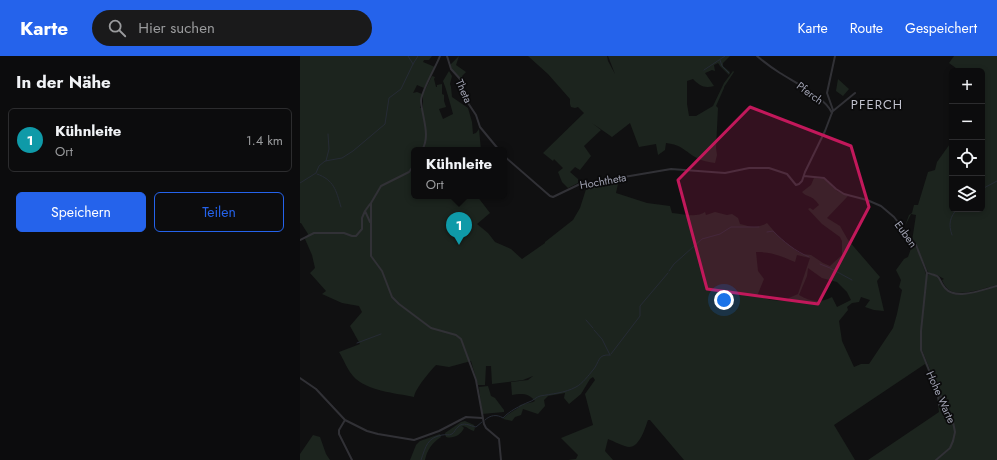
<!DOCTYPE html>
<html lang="de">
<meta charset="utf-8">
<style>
body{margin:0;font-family:Jost,sans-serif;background:#1a1a1b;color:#f1f3f6}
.controls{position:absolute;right:12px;top:12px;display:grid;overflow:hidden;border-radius:6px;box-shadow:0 2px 6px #0003}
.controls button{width:36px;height:36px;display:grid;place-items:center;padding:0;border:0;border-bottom:1px solid #2c2c2e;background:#0c0c0d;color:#f1f3f6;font:20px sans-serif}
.you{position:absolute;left:424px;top:244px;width:14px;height:14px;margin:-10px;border:3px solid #fff;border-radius:50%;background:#1a73e8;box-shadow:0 0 0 6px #1a73e833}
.badge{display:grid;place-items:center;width:26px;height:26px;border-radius:50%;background:#2563eb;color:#fff;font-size:13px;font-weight:700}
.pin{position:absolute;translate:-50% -33px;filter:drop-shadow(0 1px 2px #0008)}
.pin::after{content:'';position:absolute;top:21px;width:14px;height:12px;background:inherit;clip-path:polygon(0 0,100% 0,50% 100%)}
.popup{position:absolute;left:111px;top:91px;width:96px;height:52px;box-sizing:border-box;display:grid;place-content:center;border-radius:6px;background:#0c0c0d;filter:drop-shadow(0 1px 3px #0005);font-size:13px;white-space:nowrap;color:#9a9b9d}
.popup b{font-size:15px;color:#f1f3f6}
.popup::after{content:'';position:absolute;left:50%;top:100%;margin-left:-8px;border:8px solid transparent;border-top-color:#0c0c0d}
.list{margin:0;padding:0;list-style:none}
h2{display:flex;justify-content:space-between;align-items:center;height:52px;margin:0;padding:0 16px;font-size:17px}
h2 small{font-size:13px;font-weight:400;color:#9a9b9d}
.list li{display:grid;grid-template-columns:26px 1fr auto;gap:12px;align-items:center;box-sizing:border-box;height:64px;margin:0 8px 8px;padding:0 8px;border:1px solid #2c2c2e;border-radius:6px}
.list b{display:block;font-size:15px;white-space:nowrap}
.list p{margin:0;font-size:13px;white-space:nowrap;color:#9a9b9d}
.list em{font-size:13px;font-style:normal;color:#9a9b9d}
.actions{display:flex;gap:8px;padding:12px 16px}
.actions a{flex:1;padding:9px 0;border:1px solid #2563eb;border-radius:6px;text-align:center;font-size:14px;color:#2563eb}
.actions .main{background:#2563eb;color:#fff}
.icon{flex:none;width:22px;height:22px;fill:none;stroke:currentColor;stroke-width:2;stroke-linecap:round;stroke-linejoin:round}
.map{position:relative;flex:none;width:697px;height:404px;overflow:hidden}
header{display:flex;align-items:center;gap:24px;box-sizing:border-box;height:56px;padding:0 20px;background:#2563eb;color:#fff}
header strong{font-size:19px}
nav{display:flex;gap:22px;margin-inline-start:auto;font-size:14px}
.search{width:280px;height:36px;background:#1a1a1b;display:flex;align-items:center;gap:10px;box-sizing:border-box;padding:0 14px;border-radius:22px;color:#9a9b9d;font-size:15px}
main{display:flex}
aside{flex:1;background:#0c0c0d}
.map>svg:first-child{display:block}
</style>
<header>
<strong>Karte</strong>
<div class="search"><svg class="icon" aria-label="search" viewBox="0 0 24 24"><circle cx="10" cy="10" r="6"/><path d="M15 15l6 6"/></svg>Hier suchen</div>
<nav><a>Karte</a><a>Route</a><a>Gespeichert</a></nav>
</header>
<main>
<aside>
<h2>In der Nähe<small></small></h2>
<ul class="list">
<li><span class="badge" style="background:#0f9aa8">1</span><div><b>Kühnleite</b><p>Ort</p></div><em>1.4 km</em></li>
</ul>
<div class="actions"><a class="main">Speichern</a><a>Teilen</a></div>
</aside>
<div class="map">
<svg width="697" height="404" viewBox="0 0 697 404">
<rect width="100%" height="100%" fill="#101011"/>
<!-- green -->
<path fill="#1c241e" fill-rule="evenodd" d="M0,0H132L129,4H124L123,6L135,11L124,32L117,29L113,37L117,36L122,38L120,52H123V38L132,20L135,21L134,23L136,31H137V29L142,28V38L144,39V45L146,51L139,53L143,63L153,58C150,47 147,35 143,25L149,15L152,20L150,28L151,31L152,41L168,52L172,66L173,78L176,77L179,73L181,94H114V140H177L190,157L177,168L188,177L195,186L211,193L222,203L245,187V186L273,164L280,152L288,127L306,126L319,123L316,137L347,147L370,150L372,157C382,158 397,162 405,156L406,159L415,156L427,159L432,158L438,162L440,168C451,171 457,173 467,167L479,181L498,196L502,198L511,199L523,207L530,210L542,199V185L540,181L522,168L508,153L510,152L513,154L519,149C512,138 507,142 502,136L511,129L514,122L524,123L537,135L548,140L527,162L540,170L548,184L580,221L577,225L584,255L574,254L565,251L570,244L561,241L559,246L552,247L547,251L548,254L539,265L542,285L554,311L561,308H569L593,272L597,258L602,234L599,231L601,224L596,214L604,203L608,201L613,187L618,195L627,221L621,275V296L638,333L622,294L621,275L627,219C644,217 639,232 650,237C663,242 684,233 697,230V404H637L651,392L650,391L635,404H568L639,356L636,333L625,308L534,369L555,404H384L350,364H348C345,372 340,391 329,391C325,391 313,385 308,383L305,395L313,404H268L276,403L278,399L261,382L293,369L285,338L295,324L293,321L290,323L281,338L269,348L264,342L265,337L248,340L244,344L245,350L238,358L223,353L221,359L215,361L212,365L203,363C207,358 214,355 219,351L220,349L233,346L235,345C229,337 221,337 212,339L211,326L228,324L233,320L223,324L192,328L191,310H186L185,329H178L171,305L149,311L136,309C130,315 115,333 114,341C96,337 66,335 53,320C47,313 44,304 39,296L60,288L50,270L62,256L59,250L42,247L22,238L26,235L10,217L15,212L12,199L5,183L8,178L1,167H0ZM456,196C473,196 480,200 495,206L497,199L510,202L498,238L489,242L487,245L471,244L457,240L464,223L458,215ZM508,212L522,222L537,226L547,236L551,244L537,251L532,241C521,247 510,246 499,239L507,220Z
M159,0L156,9L166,16L162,20L165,26L163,36C162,21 154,21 150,9Z
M228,0H307L308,5L315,18L308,0H430L423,7V10L430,16L429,19L420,10L418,7L414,9L415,15L412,14L405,17L414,30C404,33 399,29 393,23L387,25V48L389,60H396L413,50L424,27L433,15L434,16L424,31V32L416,50L418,52L416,92L417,99L415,107C409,106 402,105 397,102C384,95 383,89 366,87L365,94L358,99L356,88L339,91L330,67L312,81L292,67L301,74L284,90L291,100L280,114L275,111L270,116L278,123V127L268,132L262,126L258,116L263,112L254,103L253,105L243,97L284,57L278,51L275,52L271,51L270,48V43L248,18Z
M654,0H697V229C684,232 657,243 647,232C645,230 643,227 642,224L644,223L637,219L629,217L627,214L616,189L612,185L616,159L611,158L605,170L609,159L612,157L614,149H618L628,116L635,114L637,106L652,85V153H682V15H660L649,7Z
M538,23L549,33L543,40L536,35Z
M188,330L191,340L195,342L204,354V356L182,358L179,331Z
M165,365L174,369L175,372L174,375C169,374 167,370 162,370L164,372C161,379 153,383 146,381L145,377L161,366Z
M140,378L141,381C132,387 127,394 125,404H110L116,389L120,385Z
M13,379L20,381L26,398L30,404H0V398Z"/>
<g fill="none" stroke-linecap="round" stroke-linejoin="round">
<!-- stream -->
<path stroke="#262b35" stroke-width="1" d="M108,0L113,8
M420,4L422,10L429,17
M404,14L425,0
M26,105L29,93L28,78
M17,118C34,124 36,134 41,151
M0,127L16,117L19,110L25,105L42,102L53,95L85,68L89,42L101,33L113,8L118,0
M682,133L697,125
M467,176L473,175C484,186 495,195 509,201
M652,179C648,168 650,161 657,153
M520,208L530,212L552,224
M369,215L374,208L402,183L420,178L431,171H459
M286,264L293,272
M294,274L302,283L310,299
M57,287L81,278
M311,298L340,260V250L368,217
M185,364C190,359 197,358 203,362C208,356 221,349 229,346C233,345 236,341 240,340C251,338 265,337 276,331C282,328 289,319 293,314C300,306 297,298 310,299
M121,404C126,390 127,382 142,379C146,378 149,380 152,378C155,376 155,373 158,371C163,365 170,370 176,371L182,366"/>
<!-- minor -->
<path stroke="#313136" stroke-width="2" d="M147,0L151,13L161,24L164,41L176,59L180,71L199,94
M457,0C464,6 472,12 480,17C494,26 525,41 532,57
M533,55L555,37
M122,94C131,80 122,61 121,45C121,35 136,11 140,0
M204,100L250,140L253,141L280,128L313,124L324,121L371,113L425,117L449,112H469L487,118L496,129L499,128L502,125L505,116L525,75L533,54L527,37L535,0
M114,109L109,116L81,130L71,147V200L82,215L92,241L99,248L131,272L156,279L161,283L176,324L184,368L186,372L199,383L201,404
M504,120L524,122L536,133L544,138L567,144L581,150L594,161L616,189L627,217L621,275V294L633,324L653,366L655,376L653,385L650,392L636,404
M65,155L70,148
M0,184L14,177H44L52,180H56L62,173V162L65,155L70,166
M627,217C644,221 636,221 645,232C656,245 684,233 697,230
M0,322L16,333L45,364L67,375L78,378L114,384L139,375L166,361L182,362
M638,336L639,349
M45,364L39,374V378L52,404"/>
</g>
<!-- marked area -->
<path fill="#c2185b" fill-opacity="0.2" stroke="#c2185b" stroke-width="3" stroke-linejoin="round" d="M450,51L551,90L569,151L518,248L407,233L378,124Z"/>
<g text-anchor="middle" stroke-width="3.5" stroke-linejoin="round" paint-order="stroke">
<!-- street labels -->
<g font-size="11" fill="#a0a2b2" stroke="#0b0b0c">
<text transform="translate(164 35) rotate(66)" y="4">Theta</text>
<text transform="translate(510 37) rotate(36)" y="4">Pferch</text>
<text transform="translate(303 125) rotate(-10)" y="4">Hochtheta</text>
<text transform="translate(606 178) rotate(54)" y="4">Euben</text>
<text transform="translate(641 341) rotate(66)" y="4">Hohe Warte</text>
</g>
<!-- quarter labels -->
<g font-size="13" letter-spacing="1" fill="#c1c2ce" stroke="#0b0b0c">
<text x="577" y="53">PFERCH</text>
</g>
</g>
</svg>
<div class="controls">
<button>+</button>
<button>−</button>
<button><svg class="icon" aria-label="locate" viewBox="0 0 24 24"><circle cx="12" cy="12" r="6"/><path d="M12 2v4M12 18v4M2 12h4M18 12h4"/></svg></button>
<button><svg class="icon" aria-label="layers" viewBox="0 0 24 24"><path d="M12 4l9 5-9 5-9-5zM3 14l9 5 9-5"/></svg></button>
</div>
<div class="you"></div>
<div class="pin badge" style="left:159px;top:189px;background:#0f9aa8">1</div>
<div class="popup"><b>Kühnleite</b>Ort</div>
</div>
</main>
